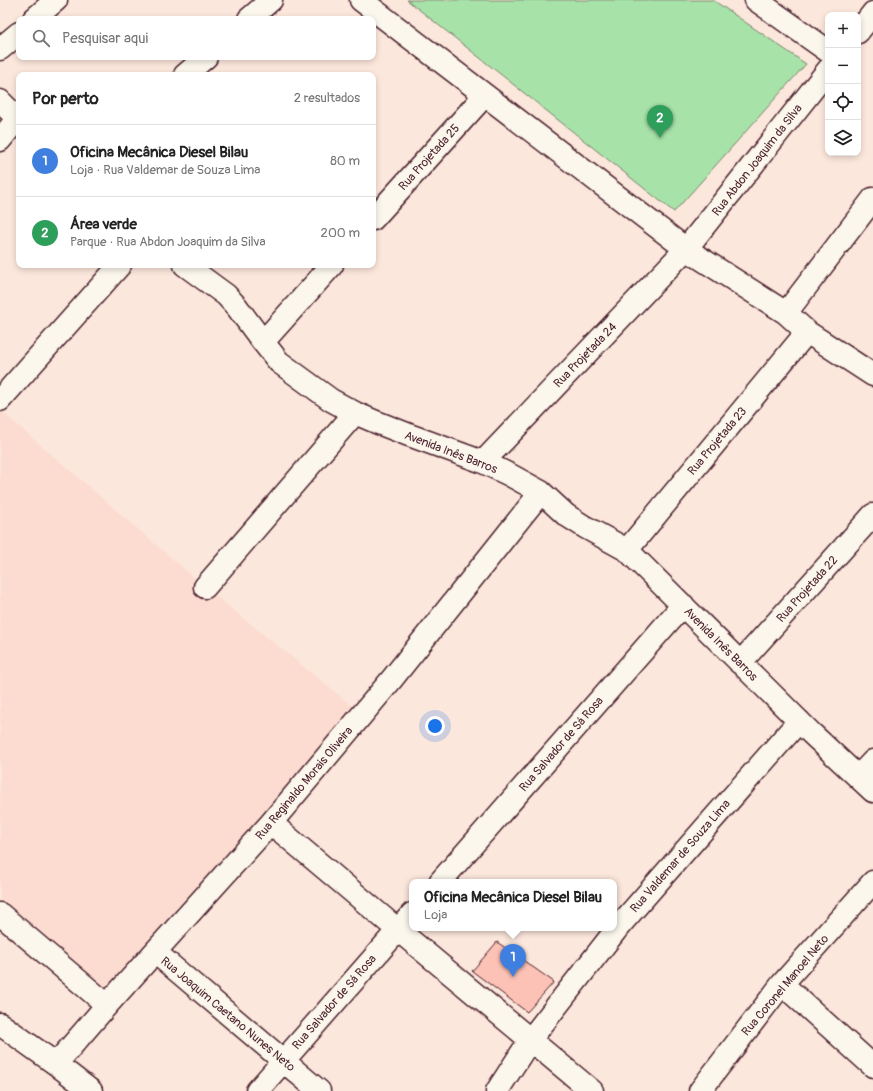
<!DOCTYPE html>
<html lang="pt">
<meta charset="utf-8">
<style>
body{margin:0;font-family:Pangolin,sans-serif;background:#f2f2f2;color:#222}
.controls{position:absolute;right:12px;top:12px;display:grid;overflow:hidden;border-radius:8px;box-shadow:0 2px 6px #0003}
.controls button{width:36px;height:36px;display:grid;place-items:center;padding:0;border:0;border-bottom:1px solid #e0e0e0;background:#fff;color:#222;font:20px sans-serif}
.you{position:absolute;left:435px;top:726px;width:14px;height:14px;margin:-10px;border:3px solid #fff;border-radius:50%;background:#1a73e8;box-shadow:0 0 0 6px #1a73e833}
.badge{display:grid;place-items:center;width:26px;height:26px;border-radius:50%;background:#1f6fb2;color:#fff;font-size:13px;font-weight:700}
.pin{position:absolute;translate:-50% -33px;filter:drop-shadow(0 1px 2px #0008)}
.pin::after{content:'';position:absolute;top:21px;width:14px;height:12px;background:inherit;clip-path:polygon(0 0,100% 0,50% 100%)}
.popup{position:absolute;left:409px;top:879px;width:208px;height:52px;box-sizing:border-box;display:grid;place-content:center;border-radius:8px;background:#fff;filter:drop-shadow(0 1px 3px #0005);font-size:13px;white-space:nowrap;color:#767676}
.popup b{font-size:15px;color:#222}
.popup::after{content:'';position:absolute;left:50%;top:100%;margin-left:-8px;border:8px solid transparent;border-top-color:#fff}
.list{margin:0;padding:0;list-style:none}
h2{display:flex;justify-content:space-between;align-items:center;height:52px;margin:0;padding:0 16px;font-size:17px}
h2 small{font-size:13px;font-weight:400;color:#767676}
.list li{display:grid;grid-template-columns:26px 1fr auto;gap:12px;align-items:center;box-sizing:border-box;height:72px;padding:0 16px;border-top:1px solid #e0e0e0}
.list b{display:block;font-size:15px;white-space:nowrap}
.list p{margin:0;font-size:13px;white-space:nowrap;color:#767676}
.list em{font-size:13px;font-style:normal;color:#767676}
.icon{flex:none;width:22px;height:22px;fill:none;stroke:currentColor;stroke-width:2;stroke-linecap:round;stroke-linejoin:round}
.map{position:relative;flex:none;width:873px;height:1091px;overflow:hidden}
.search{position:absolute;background:#fff;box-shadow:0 2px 6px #0003;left:16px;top:16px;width:360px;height:44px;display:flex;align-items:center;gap:10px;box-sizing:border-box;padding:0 14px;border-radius:8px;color:#767676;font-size:15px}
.panel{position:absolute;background:#fff;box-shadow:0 2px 6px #0003;left:16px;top:72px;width:360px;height:196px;border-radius:8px}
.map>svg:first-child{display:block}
</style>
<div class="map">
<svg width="873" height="1091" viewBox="0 0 873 1091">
<rect width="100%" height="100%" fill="#fce7dc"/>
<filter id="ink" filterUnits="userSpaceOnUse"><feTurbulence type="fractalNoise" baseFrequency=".025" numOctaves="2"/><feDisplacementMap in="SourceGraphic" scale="8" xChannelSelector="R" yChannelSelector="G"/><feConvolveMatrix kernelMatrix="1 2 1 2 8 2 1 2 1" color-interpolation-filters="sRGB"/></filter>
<g filter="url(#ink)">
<!-- built -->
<path fill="#fcdcd1" d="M0,410L205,587L362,714L106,1001L0,905Z"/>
<!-- green -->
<path fill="#a7e3a9" stroke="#78816a" d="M407,0H713L806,64L674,212Z"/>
<!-- building -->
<path fill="#fdc2b6" stroke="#4a1f2b" d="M497,942L554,982L527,1012L472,971Z"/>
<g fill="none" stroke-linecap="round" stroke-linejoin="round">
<defs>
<path id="minor" d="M361,0L686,249L786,313L807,332L873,375
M756,0L828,51
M34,19L56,0
M249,19L271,0
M858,32L873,13
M0,49L19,33
M185,75L206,57
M0,101L19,120
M0,140L18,118
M373,219L485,95
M185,265L226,295L237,307L263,342L279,362L331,400L355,413L376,422L409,435L483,462L510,475L541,492L566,515L585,527L627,550L811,733L873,791
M786,313L873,199
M263,342L332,265
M0,400L120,265
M483,462L686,249L828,70
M627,550L807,332
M205,587L355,413
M740,663L873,515
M858,777L873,761
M271,823L398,930L592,1091
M440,882L683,605
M0,914L107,1005
M155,952L319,1091
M782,984L873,1066
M0,1024L56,1064L91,1091
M56,1064L107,1005L271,823L392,679L541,492
M257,1091L412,914
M497,1091L530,1040L620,925L799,721
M700,1091L782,984L873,882"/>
</defs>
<!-- minor casing -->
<use href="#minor" stroke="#4a1f2b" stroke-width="25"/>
<!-- minor -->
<use href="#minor" stroke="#fbf7ec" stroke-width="22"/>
</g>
</g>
<g text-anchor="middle" stroke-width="3" stroke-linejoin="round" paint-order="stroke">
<!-- street labels -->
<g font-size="12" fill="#4a1f2b" stroke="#fbf7ec">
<text transform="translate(429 157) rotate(-48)" y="4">Rua Projetada 25</text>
<text transform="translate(757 160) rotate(-52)" y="4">Rua Abdon Joaquim da Silva</text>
<text transform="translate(585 355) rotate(-46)" y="4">Rua Projetada 24</text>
<text transform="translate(717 441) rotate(-50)" y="4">Rua Projetada 23</text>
<text transform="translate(451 452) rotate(21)" y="4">Avenida Inês Barros</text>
<text transform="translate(807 589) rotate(-48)" y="4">Rua Projetada 22</text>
<text transform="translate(721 644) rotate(45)" y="4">Avenida Inês Barros</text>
<text transform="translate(561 744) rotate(-49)" y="4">Rua Salvador de Sá Rosa</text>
<text transform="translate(304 783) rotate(-50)" y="4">Rua Reginaldo Morais Oliveira</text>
<text transform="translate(680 856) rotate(-49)" y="4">Rua Valdemar de Souza Lima</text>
<text transform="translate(785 985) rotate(-50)" y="4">Rua Coronel Manoel Neto</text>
<text transform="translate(334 1002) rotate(-49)" y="4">Rua Salvador de Sá Rosa</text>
<text transform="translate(228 1014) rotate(40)" y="4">Rua Joaquim Caetano Nunes Neto</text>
</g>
</g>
</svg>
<div class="controls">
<button>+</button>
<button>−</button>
<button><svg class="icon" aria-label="locate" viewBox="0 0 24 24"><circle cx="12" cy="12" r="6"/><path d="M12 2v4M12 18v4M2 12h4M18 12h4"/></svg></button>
<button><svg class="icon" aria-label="layers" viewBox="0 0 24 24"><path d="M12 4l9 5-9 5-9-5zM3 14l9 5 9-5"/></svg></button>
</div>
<div class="you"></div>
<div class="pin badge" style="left:513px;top:977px;background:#3f7fe0">1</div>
<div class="popup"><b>Oficina Mecânica Diesel Bilau</b>Loja</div>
<div class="pin badge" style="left:660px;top:138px;background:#2e9e5b">2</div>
<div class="search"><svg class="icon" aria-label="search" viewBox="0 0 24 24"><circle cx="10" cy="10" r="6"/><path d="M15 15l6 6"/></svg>Pesquisar aqui</div>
<section class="panel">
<h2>Por perto<small>2 resultados</small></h2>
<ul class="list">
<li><span class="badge" style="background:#3f7fe0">1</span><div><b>Oficina Mecânica Diesel Bilau</b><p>Loja · Rua Valdemar de Souza Lima</p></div><em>80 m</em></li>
<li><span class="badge" style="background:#2e9e5b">2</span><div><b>Área verde</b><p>Parque · Rua Abdon Joaquim da Silva</p></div><em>200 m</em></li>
</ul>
</section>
</div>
